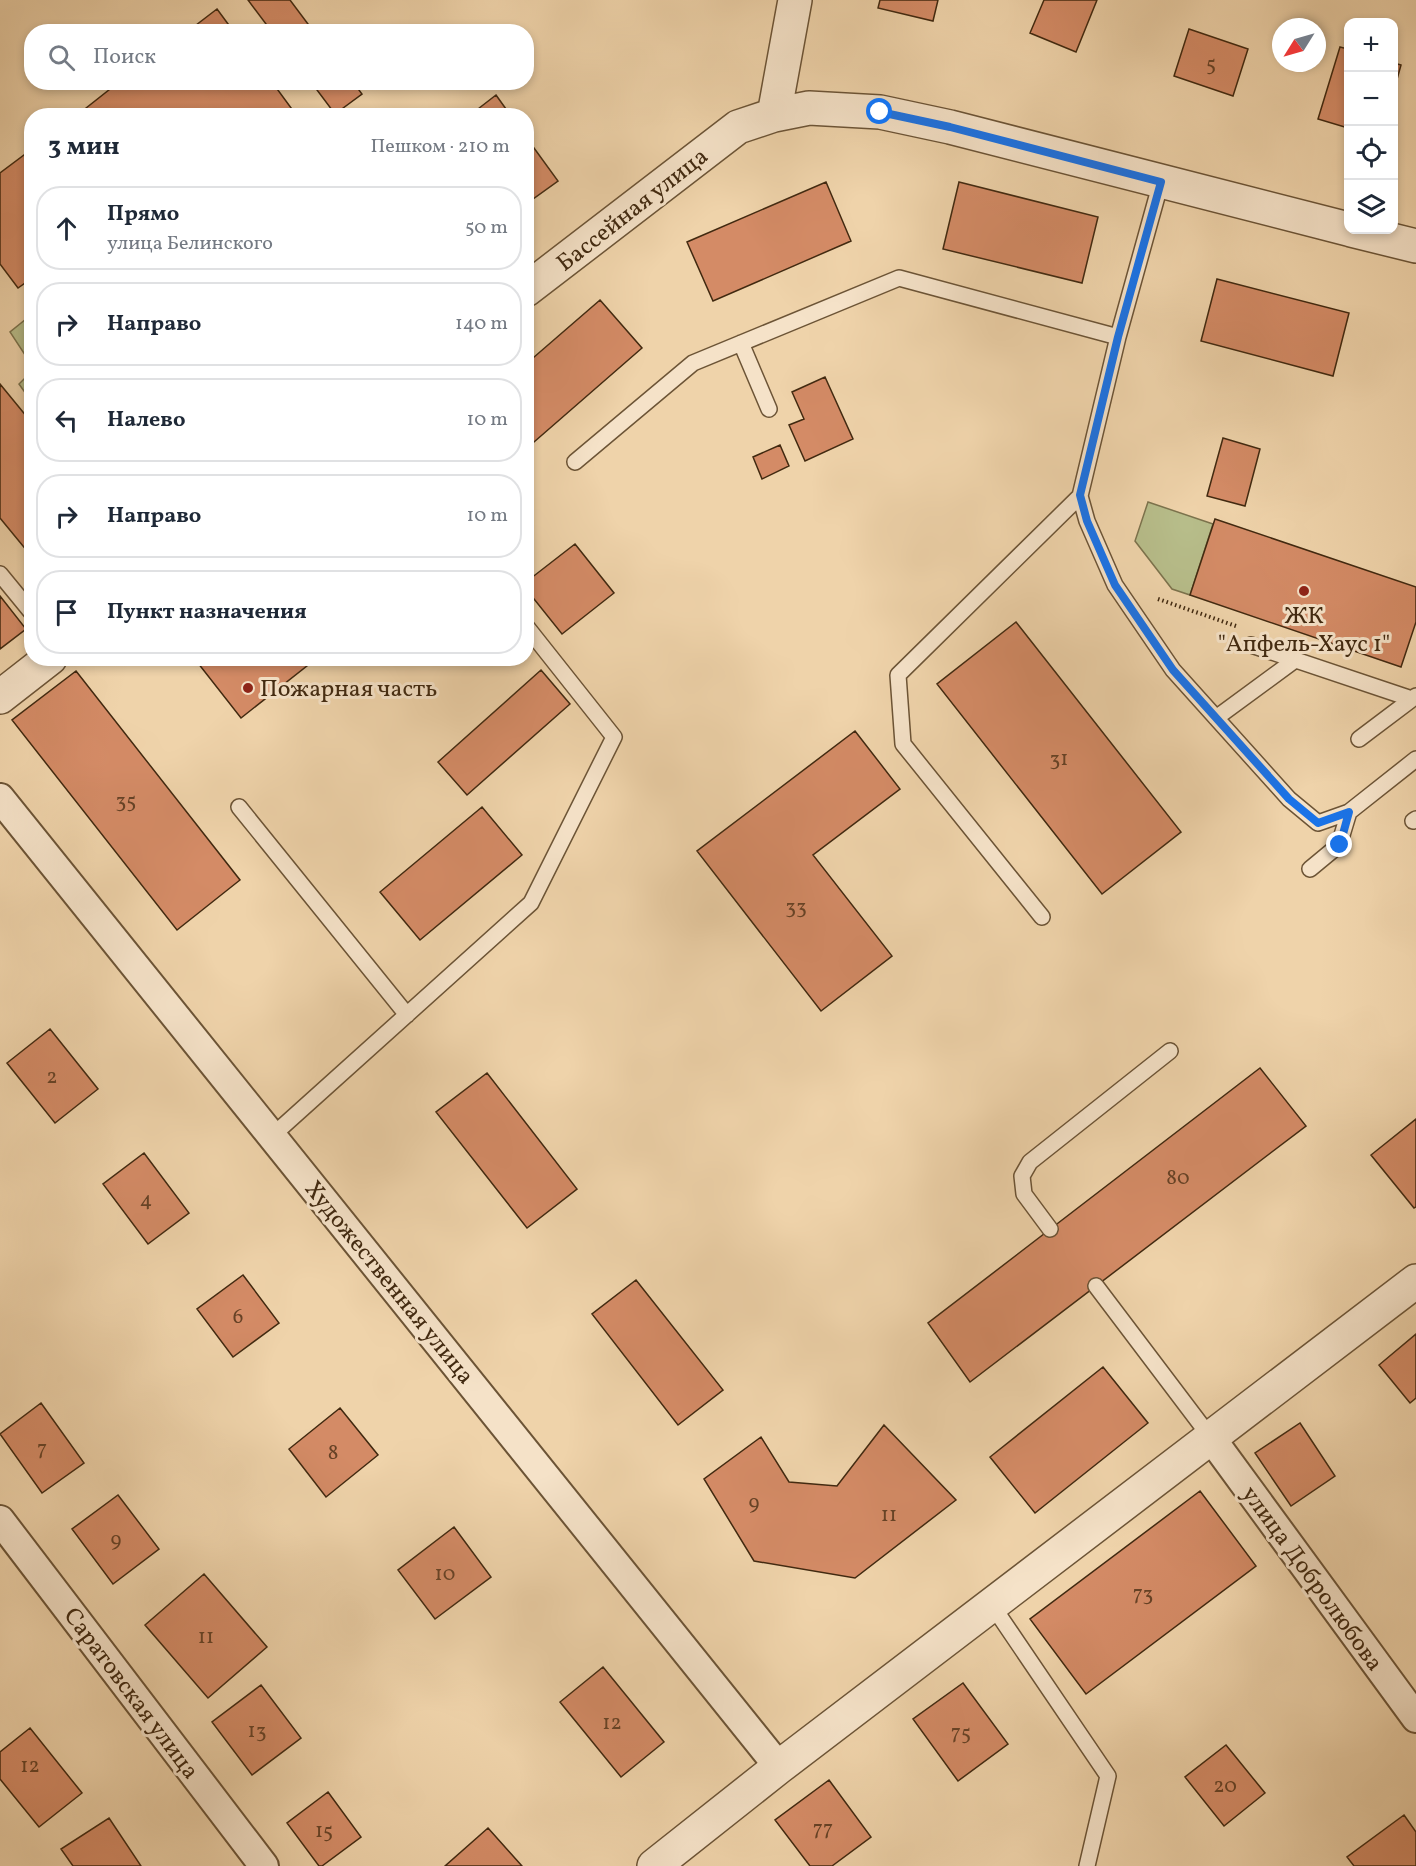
<!DOCTYPE html>
<html lang="ru">
<meta charset="utf-8">
<style>
body{margin:0;font-family:Vollkorn,serif;background:#f6f6f7;color:#1f2937}
.controls{position:absolute;right:18px;top:18px;display:grid;overflow:hidden;border-radius:12px;box-shadow:0 3px 9px #0003}
.controls button{width:54px;height:54px;display:grid;place-items:center;padding:0;border:0;border-bottom:2px solid #e0e1e3;background:#fff;color:#1f2937;font:30px sans-serif}
.compass{position:absolute;left:1272px;top:18px;width:54px;height:54px;border-radius:50%;background:#fff;box-shadow:0 3px 9px #0003;rotate:233deg}
.stop{position:absolute;width:18px;height:18px;margin:-14px;border:4px solid #1a73e8;border-radius:50%;background:#fff}
.stop.end{background:#1a73e8;border-color:#fff;box-shadow:0 2px 6px #0008}
.list{margin:0;padding:0;list-style:none}
h2{display:flex;justify-content:space-between;align-items:center;height:78px;margin:0;padding:0 24px;font-size:26px}
h2 small{font-size:20px;font-weight:400;color:#747a83}
.list li{display:grid;grid-template-columns:39px 1fr auto;gap:18px;align-items:center;box-sizing:border-box;height:84px;margin:0 12px 12px;padding:0 12px;border:2px solid #e0e1e3;border-radius:24px}
.list b{display:block;font-size:22px;white-space:nowrap}
.list p{margin:0;font-size:20px;white-space:nowrap;color:#747a83}
.list em{font-size:20px;font-style:normal;color:#747a83}
.icon{flex:none;width:33px;height:33px;fill:none;stroke:currentColor;stroke-width:2;stroke-linecap:round;stroke-linejoin:round}
.map{position:relative;flex:none;width:1416px;height:1866px;overflow:hidden}
.search{position:absolute;background:#fff;box-shadow:0 3px 9px #0003;left:24px;top:24px;width:510px;height:66px;display:flex;align-items:center;gap:15px;box-sizing:border-box;padding:0 21px;border-radius:24px;color:#747a83;font-size:22px}
.panel{position:absolute;background:#fff;box-shadow:0 3px 9px #0003;left:24px;top:108px;width:510px;height:558px;border-radius:24px}
.map>svg:first-child{display:block}
</style>
<div class="map">
<svg width="1416" height="1866" viewBox="0 0 1416 1866">
<rect width="100%" height="100%" fill="#efd3aa"/>
<filter id="stains"><feTurbulence type="fractalNoise" baseFrequency=".00333" numOctaves="4"/><feColorMatrix values="0 0 0 0 .2 0 0 0 0 .09 0 0 0 0 .02 0 0 0 .5 -.17"/></filter>
<radialGradient id="worn" r=".72"><stop offset=".6" stop-color="#630" stop-opacity="0"/><stop offset="1" stop-color="#630" stop-opacity=".3"/></radialGradient>
<!-- green -->
<path fill="#b7bd8a" stroke="#7c734d" stroke-width="1.5" d="M31,315V364L10,332Z
M31,372V401L19,384Z
M1148,502L1213,524L1190,595L1172,589L1135,541Z"/>
<!-- building -->
<path fill="#d48b66" stroke="#412910" stroke-width="1.5" d="M248,0H290L314,32H272Z
M880,0H938L933,21L878,8Z
M1044,0H1097L1076,52L1030,33Z
M217,9L234,32H187Z
M1189,29L1248,49L1233,96L1174,76Z
M1340,47L1348,49V128L1318,119Z
M1394,63L1401,65L1394,90Z
M119,82H272L297,116H76Z
M311,82H353L362,94L335,114Z
M496,95L511,116H469Z
M526,137L558,181L526,204Z
M32,149V278L18,288L0,264V173Z
M826,182L851,241L713,301L687,242Z
M959,182L1098,217L1082,283L943,249Z
M1217,279L1349,313L1333,376L1201,341Z
M600,300L642,348L534,442L526,432V364Z
M825,377L853,439L805,461L789,425L804,419L792,392Z
M0,384L32,423V557L0,518Z
M1223,438L1260,449L1245,506L1207,496Z
M780,445L789,466L762,479L753,457Z
M1215,519L1416,587V622L1401,667L1190,595Z
M575,544L614,593L562,634L526,589V582Z
M0,596L26,629L0,649Z
M1016,622L1181,832L1102,894L937,684Z
M194,658H317L241,718Z
M541,670L570,704L467,795L438,762Z
M76,671L240,880L177,930L12,720Z
M855,731L900,789L813,855L892,956L821,1011L697,851Z
M482,807L522,855L420,940L380,892Z
M50,1029L98,1089L55,1123L7,1063Z
M1260,1068L1306,1126L970,1382L928,1323Z
M487,1073L577,1189L527,1228L436,1112Z
M1416,1119V1207L1414,1208L1371,1155Z
M144,1153L189,1213L148,1244L103,1184Z
M243,1275L279,1323L233,1357L197,1309Z
M636,1280L723,1390L678,1425L592,1314Z
M1416,1334V1398L1410,1403L1379,1365Z
M1103,1367L1148,1423L1035,1513L990,1457Z
M41,1403L84,1463L42,1493L0,1434Z
M340,1408L378,1455L326,1497L289,1449Z
M1300,1423L1335,1476L1291,1506L1255,1453Z
M884,1425L956,1500L855,1578L754,1561L704,1479L761,1437L789,1482L837,1486Z
M1200,1491L1256,1566L1086,1694L1030,1619Z
M118,1495L159,1549L113,1584L72,1529Z
M454,1527L491,1577L435,1619L398,1570Z
M204,1574L267,1647L208,1698L145,1625Z
M603,1667L664,1742L621,1777L560,1702Z
M963,1683L1008,1744L958,1781L913,1719Z
M261,1685L301,1738L252,1775L212,1722Z
M30,1728L82,1793L39,1827L0,1779V1752Z
M1226,1745L1265,1793L1224,1826L1185,1777Z
M829,1780L871,1837L832,1866H810L775,1820Z
M328,1792L361,1837L322,1866H319L287,1823Z
M1404,1815L1416,1832V1866H1354L1347,1857Z
M109,1818L141,1866H73L61,1849Z
M488,1828L522,1866H445Z"/>
<g fill="none" stroke-linecap="round" stroke-linejoin="round">
<defs>
<path id="service" d="M741,343L769,409
M575,462L693,363L899,278L1118,337
M1080,496L1087,521L1115,585L1173,670L1289,799L1318,823L1349,812L1416,759
M0,574L32,613
M1251,645L1412,699
M1216,718L1295,660
M1359,739L1416,696
M239,807L407,1015
M1413,821L1416,819
M1310,869L1339,845L1349,812
M1042,917L903,744L898,675L1080,496L1118,337L1161,182
M272,1136L531,903L614,737L526,626
M1050,1229L1024,1194L1022,1176L1030,1162L1170,1051
M1096,1286L1211,1438
M992,1605L1108,1776L1087,1866"/>
<path id="minor" d="M0,798L779,1767
M1211,1438L1416,1718
M0,1520L264,1866"/>
<path id="tertiary" d="M774,115L795,0
M1351,230L1416,246
M526,290L738,127L774,115L809,108L880,112L950,127L1348,229
M0,697L50,658
M654,1866L779,1767L1416,1281"/>
</defs>
<!-- service casing -->
<use href="#service" stroke="#6c5436" stroke-width="18"/>
<!-- minor casing -->
<use href="#minor" stroke="#6c5436" stroke-width="32"/>
<!-- tertiary casing -->
<use href="#tertiary" stroke="#6c5436" stroke-width="36"/>
<!-- path -->
<path stroke="#412910" stroke-width="4" stroke-dasharray="1.5 3" stroke-linecap="butt" d="M1158,599L1236,626"/>
<!-- service -->
<use href="#service" stroke="#f5e2c8" stroke-width="15"/>
<!-- minor -->
<use href="#minor" stroke="#f5e2c8" stroke-width="28"/>
<!-- tertiary -->
<use href="#tertiary" stroke="#f5e2c8" stroke-width="33"/>
</g>
<g fill="none" stroke-linecap="round" stroke-linejoin="round">
<!-- route -->
<path stroke="#1a73e8" stroke-width="8" d="M880,112L950,127L1161,182L1118,337L1080,495L1087,521L1115,585L1173,670L1289,799L1318,823L1349,812L1340,845"/>
</g>
<!-- markers -->
<g fill="#8f2418" stroke="#f5e2c8" stroke-width="2">
<circle cx="1304" cy="591" r="6"/>
<circle cx="248" cy="688" r="6"/>
</g>
<g text-anchor="middle" stroke-width="6" stroke-linejoin="round" paint-order="stroke">
<!-- number labels -->
<g font-size="21" fill="#664226">
<text x="1211" y="70">5</text>
<text x="1059" y="765">31</text>
<text x="126" y="807">35</text>
<text x="796" y="913">33</text>
<text x="52" y="1083">2</text>
<text x="1178" y="1184">80</text>
<text x="146" y="1206">4</text>
<text x="238" y="1323">6</text>
<text x="42" y="1455">7</text>
<text x="333" y="1459">8</text>
<text x="754" y="1509">9</text>
<text x="889" y="1521">11</text>
<text x="116" y="1546">9</text>
<text x="445" y="1580">10</text>
<text x="1143" y="1600">73</text>
<text x="206" y="1643">11</text>
<text x="612" y="1729">12</text>
<text x="257" y="1737">13</text>
<text x="961" y="1739">75</text>
<text x="30" y="1772">12</text>
<text x="1225" y="1792">20</text>
<text x="823" y="1835">77</text>
<text x="324" y="1837">15</text>
</g>
<!-- street labels -->
<g font-size="24" fill="#412910" stroke="#f5e2c8">
<text transform="translate(632 209) rotate(-38)" y="8">Бассейная улица</text>
<text transform="translate(390 1282) rotate(51)" y="8">Художественная улица</text>
<text transform="translate(1313 1578) rotate(54)" y="8">улица Добролюбова</text>
<text transform="translate(132 1693) rotate(53)" y="8">Саратовская улица</text>
</g>
<!-- poi labels -->
<g font-size="24" fill="#412910" stroke="#f5e2c8">
<text x="1304" y="623">ЖК<tspan x="1304" dy="28">"Апфель-Хаус 1"</tspan></text>
<text x="260" y="696" text-anchor="start">Пожарная часть</text>
</g>
</g>
<rect width="100%" height="100%" filter="url(#stains)"/>
<rect width="100%" height="100%" fill="url(#worn)"/>
</svg>
<div class="controls">
<button>+</button>
<button>−</button>
<button><svg class="icon" aria-label="locate" viewBox="0 0 24 24"><circle cx="12" cy="12" r="6"/><path d="M12 2v4M12 18v4M2 12h4M18 12h4"/></svg></button>
<button><svg class="icon" aria-label="layers" viewBox="0 0 24 24"><path d="M12 4l9 5-9 5-9-5zM3 14l9 5 9-5"/></svg></button>
</div>
<svg class="compass" viewBox="-18 -18 36 36"><path d="M0-13l5 13h-10z" fill="#e53935"/><path d="M0 13l5-13h-10z" fill="#747a83"/></svg>
<div class="stop" style="left:880px;top:112px"></div>
<div class="stop end" style="left:1340px;top:845px"></div>
<div class="search"><svg class="icon" aria-label="search" viewBox="0 0 24 24"><circle cx="10" cy="10" r="6"/><path d="M15 15l6 6"/></svg>Поиск</div>
<section class="panel">
<h2>3 мин<small>Пешком · 210 m</small></h2>
<ul class="list">
<li><svg class="icon" aria-label="ahead" viewBox="0 0 24 24"><path d="M12 20V5M6 11l6-6 6 6"/></svg><div><b>Прямо</b><p>улица Белинского</p></div><em>50 m</em></li>
<li><svg class="icon" aria-label="right" viewBox="0 0 24 24"><path d="M7 20v-9h11M14 6l5 5-5 5"/></svg><div><b>Направо</b></div><em>140 m</em></li>
<li><svg class="icon" aria-label="left" viewBox="0 0 24 24"><path d="M17 20v-9H6M10 6l-5 5 5 5"/></svg><div><b>Налево</b></div><em>10 m</em></li>
<li><svg class="icon" aria-label="right" viewBox="0 0 24 24"><path d="M7 20v-9h11M14 6l5 5-5 5"/></svg><div><b>Направо</b></div><em>10 m</em></li>
<li><svg class="icon" aria-label="arrive" viewBox="0 0 24 24"><path d="M6 21V4h12l-3 4 3 4H6"/></svg><div><b>Пункт назначения</b></div></li>
</ul>
</section>
</div>
